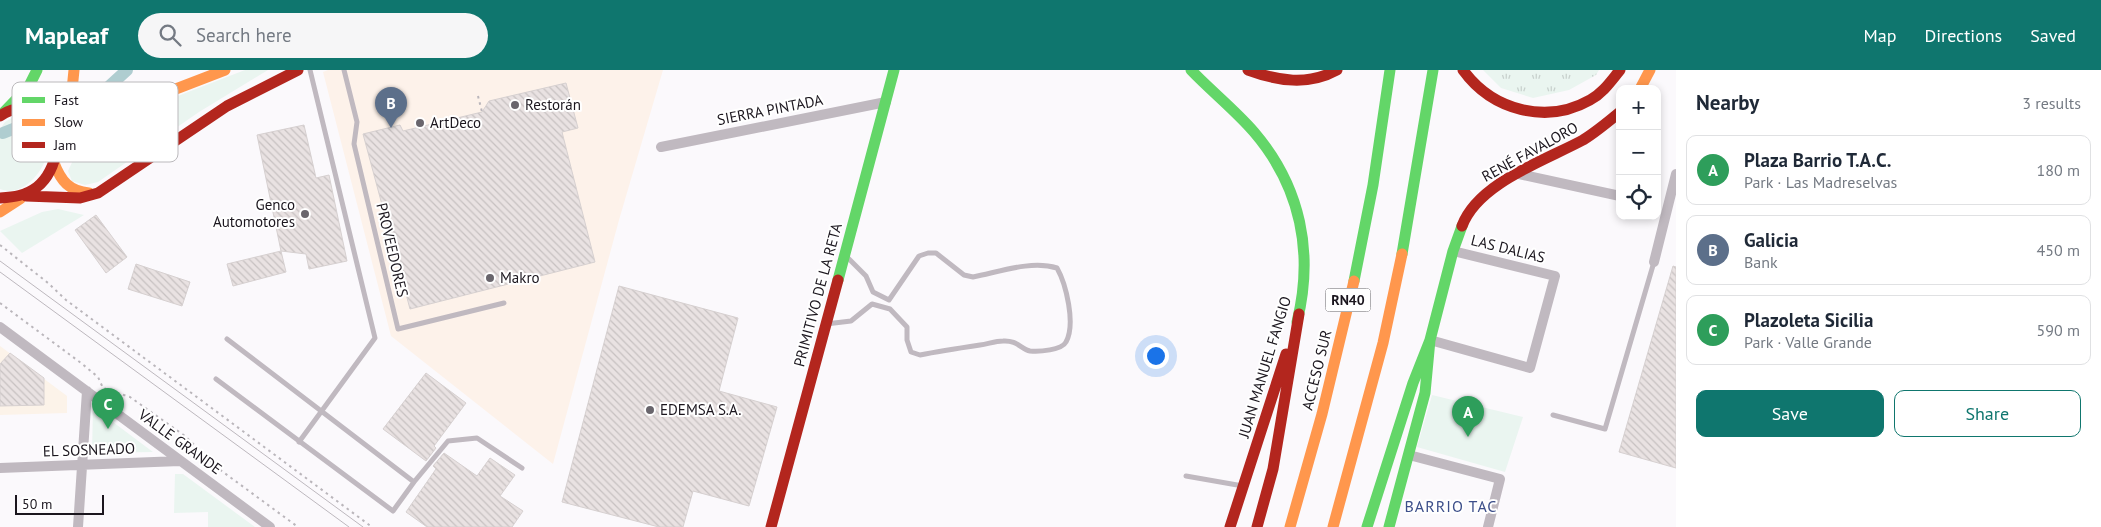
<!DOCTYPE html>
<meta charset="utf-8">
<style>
body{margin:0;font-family:"PT Sans",sans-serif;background:#f6f6f7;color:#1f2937}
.controls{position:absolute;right:15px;top:15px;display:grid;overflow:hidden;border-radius:10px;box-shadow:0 2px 8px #0003}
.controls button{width:45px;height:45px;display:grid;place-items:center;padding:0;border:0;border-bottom:1px solid #e0e1e3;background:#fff;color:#1f2937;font:25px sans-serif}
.scale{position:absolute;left:15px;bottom:12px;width:89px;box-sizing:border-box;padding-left:5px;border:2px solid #1b161e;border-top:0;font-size:14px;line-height:18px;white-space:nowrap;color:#1b161e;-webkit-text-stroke:4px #fff;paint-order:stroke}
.you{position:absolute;left:1155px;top:285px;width:18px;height:18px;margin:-12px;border:4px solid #fff;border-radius:50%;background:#1a73e8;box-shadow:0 0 0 8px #1a73e833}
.badge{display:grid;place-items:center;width:32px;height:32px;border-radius:50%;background:#0f766e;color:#fff;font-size:16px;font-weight:700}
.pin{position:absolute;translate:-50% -41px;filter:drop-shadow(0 1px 2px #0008)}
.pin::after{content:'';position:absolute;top:26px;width:18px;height:15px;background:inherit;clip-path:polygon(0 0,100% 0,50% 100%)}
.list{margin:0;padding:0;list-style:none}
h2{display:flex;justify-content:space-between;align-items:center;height:65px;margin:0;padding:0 20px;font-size:21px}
h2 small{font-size:16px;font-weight:400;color:#747a83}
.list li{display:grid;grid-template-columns:32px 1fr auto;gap:15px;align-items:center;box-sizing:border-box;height:70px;margin:0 10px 10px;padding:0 10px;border:1px solid #e0e1e3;border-radius:10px}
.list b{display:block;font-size:19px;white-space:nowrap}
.list p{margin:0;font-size:16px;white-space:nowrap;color:#747a83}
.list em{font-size:16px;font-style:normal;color:#747a83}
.actions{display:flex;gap:10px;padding:15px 20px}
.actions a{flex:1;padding:11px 0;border:1px solid #0f766e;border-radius:10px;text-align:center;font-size:18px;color:#0f766e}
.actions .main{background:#0f766e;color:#fff}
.icon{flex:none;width:28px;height:28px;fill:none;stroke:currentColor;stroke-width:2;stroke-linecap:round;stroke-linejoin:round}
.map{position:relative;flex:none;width:1676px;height:457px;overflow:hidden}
header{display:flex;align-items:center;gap:30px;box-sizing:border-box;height:70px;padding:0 25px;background:#0f766e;color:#fff}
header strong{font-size:24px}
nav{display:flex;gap:28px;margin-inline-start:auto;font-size:18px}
.search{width:350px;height:45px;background:#f6f6f7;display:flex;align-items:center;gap:12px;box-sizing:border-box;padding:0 18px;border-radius:28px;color:#747a83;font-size:19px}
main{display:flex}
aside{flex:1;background:#fff}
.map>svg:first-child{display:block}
</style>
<header>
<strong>Mapleaf</strong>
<div class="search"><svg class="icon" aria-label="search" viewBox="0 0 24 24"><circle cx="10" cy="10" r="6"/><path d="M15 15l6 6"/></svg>Search here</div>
<nav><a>Map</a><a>Directions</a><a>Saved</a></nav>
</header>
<main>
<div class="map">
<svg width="1676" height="457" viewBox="0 0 1676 457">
<defs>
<pattern id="grass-tufts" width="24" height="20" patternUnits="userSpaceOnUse" patternTransform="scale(1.25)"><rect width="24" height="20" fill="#eaf5f0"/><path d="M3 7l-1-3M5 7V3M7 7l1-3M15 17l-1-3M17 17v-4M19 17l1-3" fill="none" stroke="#c8d1cd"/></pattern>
<pattern id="building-back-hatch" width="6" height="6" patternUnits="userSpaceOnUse" patternTransform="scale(1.25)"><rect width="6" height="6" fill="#e9e2e2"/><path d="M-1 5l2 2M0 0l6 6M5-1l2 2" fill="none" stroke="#c7c1c1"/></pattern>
</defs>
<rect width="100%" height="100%" fill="#fbf9fc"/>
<!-- commercial -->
<path fill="#fdf2ea" d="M328,0H663L619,150L553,394L391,266L323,2Z"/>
<!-- education -->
<path fill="#fcf3e9" d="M0,276L67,326V343L0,345Z"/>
<!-- grass -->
<path fill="url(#grass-tufts)" d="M1483,0H1599L1596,5L1569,20L1533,28L1501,18Z"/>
<!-- park -->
<path fill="#eaf5f0" d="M245,0H268L199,42L98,112L85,115L72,111L68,101C88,55 126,45 170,29C195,19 220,10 245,0Z
M17,45C23,45 31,44 36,47C69,61 36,133 0,119V59L5,52Z
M58,139L84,145L22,183L0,161L42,142Z
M1432,325L1523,347L1505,402L1417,377Z
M93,337L153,382L92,383Z
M175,404H183L255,457H208V442L174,443Z"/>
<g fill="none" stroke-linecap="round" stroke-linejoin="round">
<!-- canal -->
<path stroke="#afcdd0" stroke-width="12" d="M92,32L127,0
M3,63L18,57"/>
</g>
<!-- building -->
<path fill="url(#building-back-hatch)" stroke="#d6d0d0" d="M566,13L578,58L562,62L595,192L410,239L363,64L400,55L403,61L482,42L489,31Z
M304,55L316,108L329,105L347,191L309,199L306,184L281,181L257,65Z
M96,145L127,187L106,203L75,160Z
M281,181L286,202L233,216L227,194Z
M136,194L190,212L182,236L128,219Z
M1673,196L1676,197V398L1619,382Z
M619,216L738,248L719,321L777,337L749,436L693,421L683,457H659L562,432Z
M10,283L44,308V335L0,336V294Z
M426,303L466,333L434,376L436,378L426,391L383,359Z
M444,383L477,406L490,388L515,405L500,426L523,441L512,457H427L406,442L436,399L433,396Z"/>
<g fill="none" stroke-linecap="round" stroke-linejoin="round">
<!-- path -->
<path stroke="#bab6bb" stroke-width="2" stroke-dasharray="2.5 4" stroke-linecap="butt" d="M478,26L482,42
M0,175L48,213L66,230L372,457
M0,233L81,293L98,307L103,318L130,327L185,366L219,399L298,457"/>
<!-- lane -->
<path stroke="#c0b9c0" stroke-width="5" d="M344,0L357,52L354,74L398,259L504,233
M826,254L851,251L872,234L890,239L907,257V270L911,282L920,285C940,281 960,278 980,275C988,274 995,271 1003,271C1017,270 1021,279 1030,281C1039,282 1062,280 1066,272C1076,254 1066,214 1057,198C1031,190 999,202 973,207L964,205L936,183H928L919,186L889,230L873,222L866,206L845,185
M227,269L414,412
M216,309L393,441L414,412L448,371L477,368L522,398
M1553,345L1605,359L1654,192
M299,372L375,268L310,0
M1186,406L1243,416"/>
<!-- street -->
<path stroke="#c0b9c0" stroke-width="10" d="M661,77L886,32
M1519,104L1620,126
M1654,192L1676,104
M0,257L270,457
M1430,270L1530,298L1555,206L1453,181
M1409,385L1500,409L1488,457
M0,398L180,391
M78,457L87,321"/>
<!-- fast -->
<path stroke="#63d668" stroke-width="11" d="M1191,0C1211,21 1235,40 1254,62C1301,117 1314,183 1297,252
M4,42L29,16L37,0
M1402,184L1433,0
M838,210L894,0
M1354,211L1373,115L1390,0
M1367,457L1413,313L1430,270
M1389,457L1425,323L1430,270L1453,181L1462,156"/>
<!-- slow -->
<path stroke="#ff974d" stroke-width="11" d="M1640,19L1650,0
M59,77L70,40L74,0
M55,88L73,66L86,56L116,42L225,0
M54,93C61,111 69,121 89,123
M0,142L20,129
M1290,457L1322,344L1354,211
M1333,457L1383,273L1402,184"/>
<!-- jam -->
<path stroke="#b3261e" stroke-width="11" d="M1248,0C1278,11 1308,16 1337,0
M1463,0C1492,40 1546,55 1590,30C1603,23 1611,11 1620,0
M0,46C7,41 17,38 26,39C31,40 37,40 41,42C66,58 58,101 37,117C25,126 14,127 0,128
M26,126L80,128L98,123L227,36L298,0
M1462,156C1478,113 1544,91 1583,70C1596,62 1608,52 1620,42
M771,457L838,210
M1230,457L1286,284
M1257,457L1273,399L1299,244"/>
<!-- tram -->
<path stroke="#bdb8be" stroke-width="1" d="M0,191L363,457
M0,202L349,457"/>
</g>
<!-- markers -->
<g fill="#69656c" stroke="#fff" stroke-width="2">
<circle cx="515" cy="35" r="5"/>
<circle cx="420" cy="53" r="5"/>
<circle cx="305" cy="144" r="5"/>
<circle cx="490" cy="208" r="5"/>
<circle cx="650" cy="340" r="5"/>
</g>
<g text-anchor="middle" stroke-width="4" stroke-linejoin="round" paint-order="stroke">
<!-- shield labels -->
<rect fill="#fff" stroke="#5f5c62" stroke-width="1" x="1325.5" y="218.5" width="45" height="23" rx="4"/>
<g font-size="14" font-weight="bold" fill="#1b161e">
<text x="1348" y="235">RN40</text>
</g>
<!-- poi labels -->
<g font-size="15" fill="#1b161e" stroke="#fff" text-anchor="start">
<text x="525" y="40">Restorán</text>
<text x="430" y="58">ArtDeco</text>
<text x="295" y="140" text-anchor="end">Genco<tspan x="295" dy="17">Automotores</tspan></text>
<text x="500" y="213">Makro</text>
<text x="660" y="345">EDEMSA S.A.</text>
</g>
<!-- street labels -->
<g font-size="15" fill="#1b161e" stroke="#fff">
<text transform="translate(770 40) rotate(-11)" y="5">SIERRA PINTADA</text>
<text transform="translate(1530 82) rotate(-29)" y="5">RENÉ FAVALORO</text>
<text transform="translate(1508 179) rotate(14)" y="5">LAS DALIAS</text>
<text transform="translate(392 180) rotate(77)" y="5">PROVEEDORES</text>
<text transform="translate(818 225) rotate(-75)" y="5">PRIMITIVO DE LA RETA</text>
<text transform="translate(1265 297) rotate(-73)" y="5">JUAN MANUEL FANGIO</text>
<text transform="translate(1317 300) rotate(-76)" y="5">ACCESO SUR</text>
<text transform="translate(180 372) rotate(36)" y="5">VALLE GRANDE</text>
<text transform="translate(89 380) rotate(-2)" y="5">EL SOSNEADO</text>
</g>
<!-- neighbourhood labels -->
<g font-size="16" letter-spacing="1" fill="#3d4f8a" stroke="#fff">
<text x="1451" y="442">BARRIO TAC</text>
</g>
</g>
<!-- legend -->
<rect x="12" y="12" width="166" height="80" rx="8" fill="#fff" stroke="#bbb9bc" stroke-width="1"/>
<rect x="22" y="27" width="23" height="6" fill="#63d668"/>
<rect x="22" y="49" width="23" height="7" fill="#ff974d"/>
<rect x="22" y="72" width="23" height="6" fill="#b3261e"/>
<g font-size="14" fill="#1b161e">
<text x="54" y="35">Fast</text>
<text x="54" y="57">Slow</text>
<text x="54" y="80">Jam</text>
</g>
</svg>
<div class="controls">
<button>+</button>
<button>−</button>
<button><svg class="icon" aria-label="locate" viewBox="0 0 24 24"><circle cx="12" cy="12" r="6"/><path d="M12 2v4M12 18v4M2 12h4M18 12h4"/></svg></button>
</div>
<div class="scale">50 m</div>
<div class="you"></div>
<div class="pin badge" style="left:1468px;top:367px;background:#2e9e5b">A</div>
<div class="pin badge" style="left:391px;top:58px;background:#5c6f8a">B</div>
<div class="pin badge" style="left:108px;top:359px;background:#2e9e5b">C</div>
</div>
<aside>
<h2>Nearby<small>3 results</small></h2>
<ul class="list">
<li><span class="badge" style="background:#2e9e5b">A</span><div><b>Plaza Barrio T.A.C.</b><p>Park · Las Madreselvas</p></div><em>180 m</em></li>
<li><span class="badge" style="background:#5c6f8a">B</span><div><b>Galicia</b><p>Bank</p></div><em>450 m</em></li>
<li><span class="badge" style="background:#2e9e5b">C</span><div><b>Plazoleta Sicilia</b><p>Park · Valle Grande</p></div><em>590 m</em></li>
</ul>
<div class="actions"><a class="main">Save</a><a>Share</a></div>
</aside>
</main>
